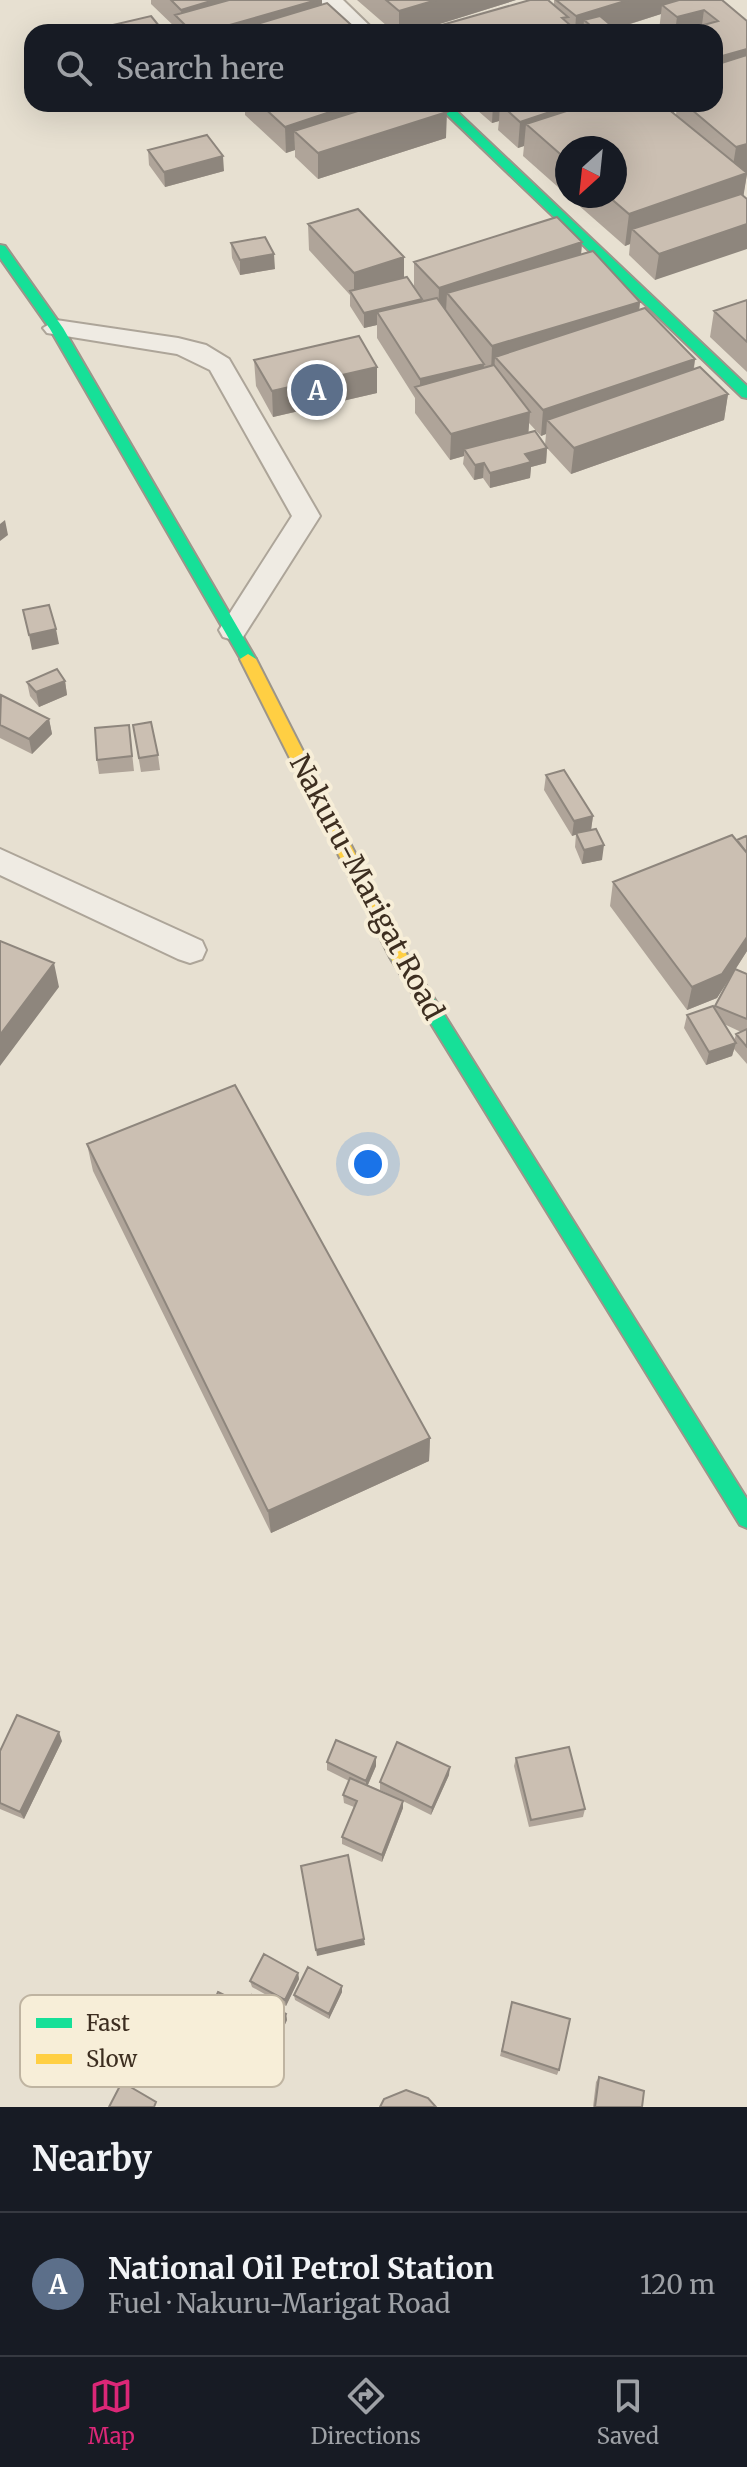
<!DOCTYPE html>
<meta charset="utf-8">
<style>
body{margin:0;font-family:Merriweather,serif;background:#242831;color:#f1f3f6}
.compass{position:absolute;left:555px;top:136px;width:72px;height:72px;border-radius:50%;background:#171b24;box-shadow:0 8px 32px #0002;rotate:207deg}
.you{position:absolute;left:368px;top:1164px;width:28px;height:28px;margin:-20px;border:6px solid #fff;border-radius:50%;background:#1a73e8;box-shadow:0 0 0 12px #1a73e833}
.badge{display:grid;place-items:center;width:52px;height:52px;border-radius:50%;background:#db2777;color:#fff;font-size:26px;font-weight:700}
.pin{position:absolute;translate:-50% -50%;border:4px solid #fff;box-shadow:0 2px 8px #0006}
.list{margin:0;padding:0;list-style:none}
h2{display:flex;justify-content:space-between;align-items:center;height:104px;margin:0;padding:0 32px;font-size:34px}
h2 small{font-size:26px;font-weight:400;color:#9ea1a6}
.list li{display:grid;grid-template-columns:52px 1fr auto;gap:24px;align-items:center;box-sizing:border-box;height:144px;padding:0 32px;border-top:2px solid #363941}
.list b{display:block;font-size:30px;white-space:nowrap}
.list p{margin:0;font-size:26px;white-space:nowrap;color:#9ea1a6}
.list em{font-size:26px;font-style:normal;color:#9ea1a6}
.icon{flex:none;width:44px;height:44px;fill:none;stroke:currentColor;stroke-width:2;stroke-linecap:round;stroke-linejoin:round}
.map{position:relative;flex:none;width:747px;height:2107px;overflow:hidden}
.search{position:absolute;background:#171b24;box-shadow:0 8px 32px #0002;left:24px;right:24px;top:24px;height:88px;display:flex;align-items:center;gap:20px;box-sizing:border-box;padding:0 28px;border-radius:24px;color:#9ea1a6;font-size:30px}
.sheet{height:248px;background:#171b24}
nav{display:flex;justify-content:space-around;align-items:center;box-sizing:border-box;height:112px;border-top:2px solid #363941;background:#171b24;font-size:22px;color:#9ea1a6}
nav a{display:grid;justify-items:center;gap:4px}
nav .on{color:#db2777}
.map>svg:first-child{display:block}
</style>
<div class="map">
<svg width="747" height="2107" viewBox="0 0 747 2107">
<rect width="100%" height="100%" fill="#e7e0d1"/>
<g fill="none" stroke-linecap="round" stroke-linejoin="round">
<defs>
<path id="lane" d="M56,320L178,338L206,345L229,359L320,516L243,637L233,640L223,637L219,630L292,516L210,370L177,354L47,333L43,328Z
M0,849L202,941L206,950L202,959L190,963L178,959L0,875Z"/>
<path id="street" d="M313,0H343L376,32H346Z"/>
<path id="fast" d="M436,104H449L747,386V398L742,397Z
M0,245L5,246L63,328L256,659L253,663H243L50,329L0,258Z
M399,950L405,952L747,1499V1528L740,1525L393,962L390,957L393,952Z"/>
<path id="slow" d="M248,654L256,659L408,957L405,962H393L390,957L240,659Z"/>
</defs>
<!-- lane casing -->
<use href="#lane" stroke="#ada599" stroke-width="4"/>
<!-- street casing -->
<use href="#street" stroke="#ada599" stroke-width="4"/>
<!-- fast casing -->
<use href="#fast" stroke="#9c958a" stroke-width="4"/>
<!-- slow casing -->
<use href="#slow" stroke="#9c958a" stroke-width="4"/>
<!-- lane -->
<use href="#lane" fill="#efebe3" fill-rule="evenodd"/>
<!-- street -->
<use href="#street" fill="#efebe3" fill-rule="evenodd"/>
<!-- fast -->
<use href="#fast" fill="#16e098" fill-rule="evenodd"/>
<!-- slow -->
<use href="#slow" fill="#ffcf43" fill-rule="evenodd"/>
</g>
<!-- wall -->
<path fill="#afa499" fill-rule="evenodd" d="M151,0H322V5L359,32H177V29L151,4Z
M357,0H516L414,32H394Z
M554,0H722L747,174L743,196L655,280L629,255L630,244L625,246L568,196H615L567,148V195L523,156L524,146L518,148L498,130L499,121L492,123L470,104H675L674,113L676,115L677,104H715V32H661L659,30L661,14L615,29L619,32H424V30L554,5Z
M239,104H438L446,138L318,179L295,157V150L286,153L245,115V108H243Z
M148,150L224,171L165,187L149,165Z
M308,224L404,257V278L414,287V262L582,242L581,254L640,302L639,310L695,359L694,369L728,394L724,420L571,474L547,448L546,463L531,467L530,478L490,488L483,478L474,480L463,464L464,456L450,460L415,413V398L377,338V325L364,328L350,306V295L309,250ZM529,423L541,436L546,434L545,445L528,433Z
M231,243L275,269L240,275L232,258Z
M747,300V372L710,337L714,311Z
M254,360L377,393L273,417L256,386Z
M65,681L67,695L39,707L30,696L27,682Z
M0,696L49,719L52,734L32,754L0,738Z
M129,725L134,771L99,774L97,760Z
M133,725L158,755L160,770L141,772Z
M546,775L593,816L591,830L602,860L582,864L575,847L576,834L572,836L544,790Z
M747,837V951L735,970L747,974V1064L734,1049L732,1056L706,1065L684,1028L687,1015L714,1009L733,973L717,998L687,1010L610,906L613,882ZM724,1024L741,1032L736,1034L734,1041Z
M87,1144L430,1438L429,1461L271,1533L93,1171Z
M62,1741L24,1819L0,1809V1751Z
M516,1758L585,1809L583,1817L529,1827L514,1766Z
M327,1762L376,1766L368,1785L392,1796L380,1790V1782L449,1775L431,1815L403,1801V1808L382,1862L342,1844V1837L354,1807L344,1803L343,1795L349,1781L327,1770Z
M298,1973L299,1979L286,2006L252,1987L250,1981Z
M342,1986V1992L329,2019L295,2000L294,1995Z
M242,2004L244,2010L286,2014L287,2020L274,2048L240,2028L238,2023L231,2038L207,2026L205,2021Z
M511,2008L559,2070L557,2075L500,2056Z
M599,2077L642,2107H593L596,2082Z"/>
<!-- shaded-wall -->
<path fill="#8e867d" d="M214,0H267L182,21L181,10Z
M317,0H322V24L295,32H205Z
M436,0H516L414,32H399V11Z
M628,0H691L662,5L661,14L604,32L584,20L583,32H575L576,16Z
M704,10L701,32L693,28L692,32H675L677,17Z
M747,49V73L715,82V58Z
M354,104H416L294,131L295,150L286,153L285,127Z
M493,104H553H500L499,121L492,123Z
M574,104H642L526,124L524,146L518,148L520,122Z
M653,104H675L672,129Z
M447,112L446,138L318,179V153Z
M747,144V174L742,205L632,229L630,244L625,246L629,214L731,178L736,147Z
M223,156L224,171L165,187L164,172Z
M747,224V249L655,280L659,254Z
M582,242L580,268L447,293L446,311L438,314L439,288Z
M274,254L275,269L240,275V260Z
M404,257V283L354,299V273Z
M422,299V314L377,312V325L364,328V313Z
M640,302L637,328L495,357L494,372L491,373L492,346Z
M695,359L691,385L547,420L546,434L541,436L543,410Z
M484,364L482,390L420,393V379Z
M377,367V393L273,417L272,391Z
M728,394L724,420L571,474L574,448Z
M530,412L528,438L464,449V456L450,460L451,434Z
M547,448L546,463L531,467L530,478L490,488V473L525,454Z
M484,463L483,478L474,480L475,465Z
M5,520L8,535L0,541V524Z
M56,629L59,644L32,650L29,635Z
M65,681L67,695L39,707L36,692Z
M49,719L52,734L32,754L29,739Z
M593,816L591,830L572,836L574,821Z
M604,845L602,860L582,864L584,850Z
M747,937V951L717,998L687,1010L692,987Z
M54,963L59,987L0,1066V1035Z
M736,1043L732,1056L706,1065L709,1052Z
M430,1438L429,1461L271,1533L268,1511Z
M59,1732L62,1741L24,1819L20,1812Z
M376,1757V1766L366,1789V1781Z
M450,1767L449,1775L431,1815L432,1808Z
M403,1801V1808L382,1862V1855Z
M364,1939L365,1945L317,1956L316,1950Z
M298,1973L299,1979L286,2006L285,2000Z
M342,1986V1992L329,2019V2014Z
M242,2004L244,2010L231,2038L229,2033Z
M286,2014L287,2020L274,2048L272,2042Z"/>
<!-- building -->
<path fill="#cbbfb2" stroke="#8e867d" stroke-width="2" d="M171,0H214L181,10Z
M229,0H317L205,32H192L175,15Z
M386,0H436L399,11Z
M530,0H548L568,17L562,18L578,32H516L529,28L514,32H426L424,30Z
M556,0H628L576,16Z
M679,0H722L747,21V49L715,58V32H697L693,28L718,21L704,10L677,17L662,5Z
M327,3L359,32H231Z
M151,16L164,32H83Z
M600,16L619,32H598L584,20Z
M747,55V144L736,147L685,104H715V65Z
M260,104H354L285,127Z
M380,104H438L447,112L318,153L294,131Z
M500,104H574L520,122Z
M588,104H662L747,173L629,214L608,196H615V148H567V160L526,124Z
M207,135L223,156L164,172L148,150Z
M741,194L747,199V224L659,254L632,229Z
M358,209L404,257L354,273L308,224Z
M557,217L582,242L439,288L414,262Z
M265,237L274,254L240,260L231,243Z
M593,251L640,302L492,346L447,293Z
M407,277L422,299L364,313L350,291Z
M437,298L484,364L420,379L377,312Z
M747,300V342L714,311Z
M645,308L695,359L543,410L495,357Z
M359,336L377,367L272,391L254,360Z
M494,365L530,412L451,434L415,387Z
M700,367L728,394L574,448L547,420Z
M535,431L547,448L525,454L531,462L490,473L484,463L475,465L464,449Z
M49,605L56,629L29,635L23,610Z
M57,669L65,681L36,692L27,682Z
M1,695L49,719L29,739L0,725Z
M151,722L158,755L139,758L133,725Z
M129,725L132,756L97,760L95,728Z
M564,770L593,816L574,821L546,775Z
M596,829L604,845L584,850L576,833Z
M732,835L747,853V937L722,974L692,987L613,882Z
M746,836L747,837V853L737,840Z
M0,941L54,963L0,1035Z
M735,969L747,974V1019L715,1006Z
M713,1006L736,1043L709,1052L687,1015Z
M747,1029V1047L736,1034Z
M235,1085L430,1438L268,1511L87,1144Z
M17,1715L59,1732L20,1812L0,1803V1751Z
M336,1740L376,1757L366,1781L327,1762Z
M397,1742L450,1767L432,1808L380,1782Z
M569,1747L585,1809L531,1820L516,1758Z
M350,1778L403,1801L382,1855L342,1837L357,1801L343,1795Z
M348,1855L364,1939L316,1950L301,1866Z
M264,1954L298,1973L285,2000L250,1981Z
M308,1967L342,1986L329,2014L294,1995Z
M218,1992L242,2004L229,2033L205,2021Z
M252,1995L286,2014L272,2042L238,2023Z
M512,2002L570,2019L559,2070L502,2051Z
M599,2077L644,2091L642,2107H595Z
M122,2082L156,2102L154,2107H109Z
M406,2090L428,2098L436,2107H380L384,2099Z"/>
<g text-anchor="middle" stroke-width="8" stroke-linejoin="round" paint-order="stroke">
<!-- street labels -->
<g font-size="28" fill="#3d2e20" stroke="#f7eed8">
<text transform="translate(367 887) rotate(62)" y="10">Nakuru-Marigat Road</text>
</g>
</g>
<!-- legend -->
<rect x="20" y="1995" width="264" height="92" rx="12" fill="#f7eed8" stroke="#bfb4a1" stroke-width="2"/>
<rect x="36" y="2018" width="36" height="10" fill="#16e098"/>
<rect x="36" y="2054" width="36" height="10" fill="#ffcf43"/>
<g font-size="22" fill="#3d2e20">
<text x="86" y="2031">Fast</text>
<text x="86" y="2067">Slow</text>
</g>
</svg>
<svg class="compass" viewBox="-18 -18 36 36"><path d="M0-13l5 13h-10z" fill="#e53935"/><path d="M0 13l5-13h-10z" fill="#9ea1a6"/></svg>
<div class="you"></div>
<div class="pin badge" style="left:317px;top:390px;background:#5c6f8a">A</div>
<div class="search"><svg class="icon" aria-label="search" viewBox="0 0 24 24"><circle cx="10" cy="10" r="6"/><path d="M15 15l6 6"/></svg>Search here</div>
</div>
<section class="sheet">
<h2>Nearby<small></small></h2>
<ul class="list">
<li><span class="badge" style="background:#5c6f8a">A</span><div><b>National Oil Petrol Station</b><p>Fuel · Nakuru-Marigat Road</p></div><em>120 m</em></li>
</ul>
</section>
<nav>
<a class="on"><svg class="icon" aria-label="map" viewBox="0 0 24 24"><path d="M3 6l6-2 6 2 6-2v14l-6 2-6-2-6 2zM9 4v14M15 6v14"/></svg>Map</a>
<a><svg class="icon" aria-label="directions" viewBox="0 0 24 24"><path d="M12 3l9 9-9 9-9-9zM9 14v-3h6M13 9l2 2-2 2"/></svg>Directions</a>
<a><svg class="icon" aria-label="saved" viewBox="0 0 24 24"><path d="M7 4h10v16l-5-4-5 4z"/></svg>Saved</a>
</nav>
